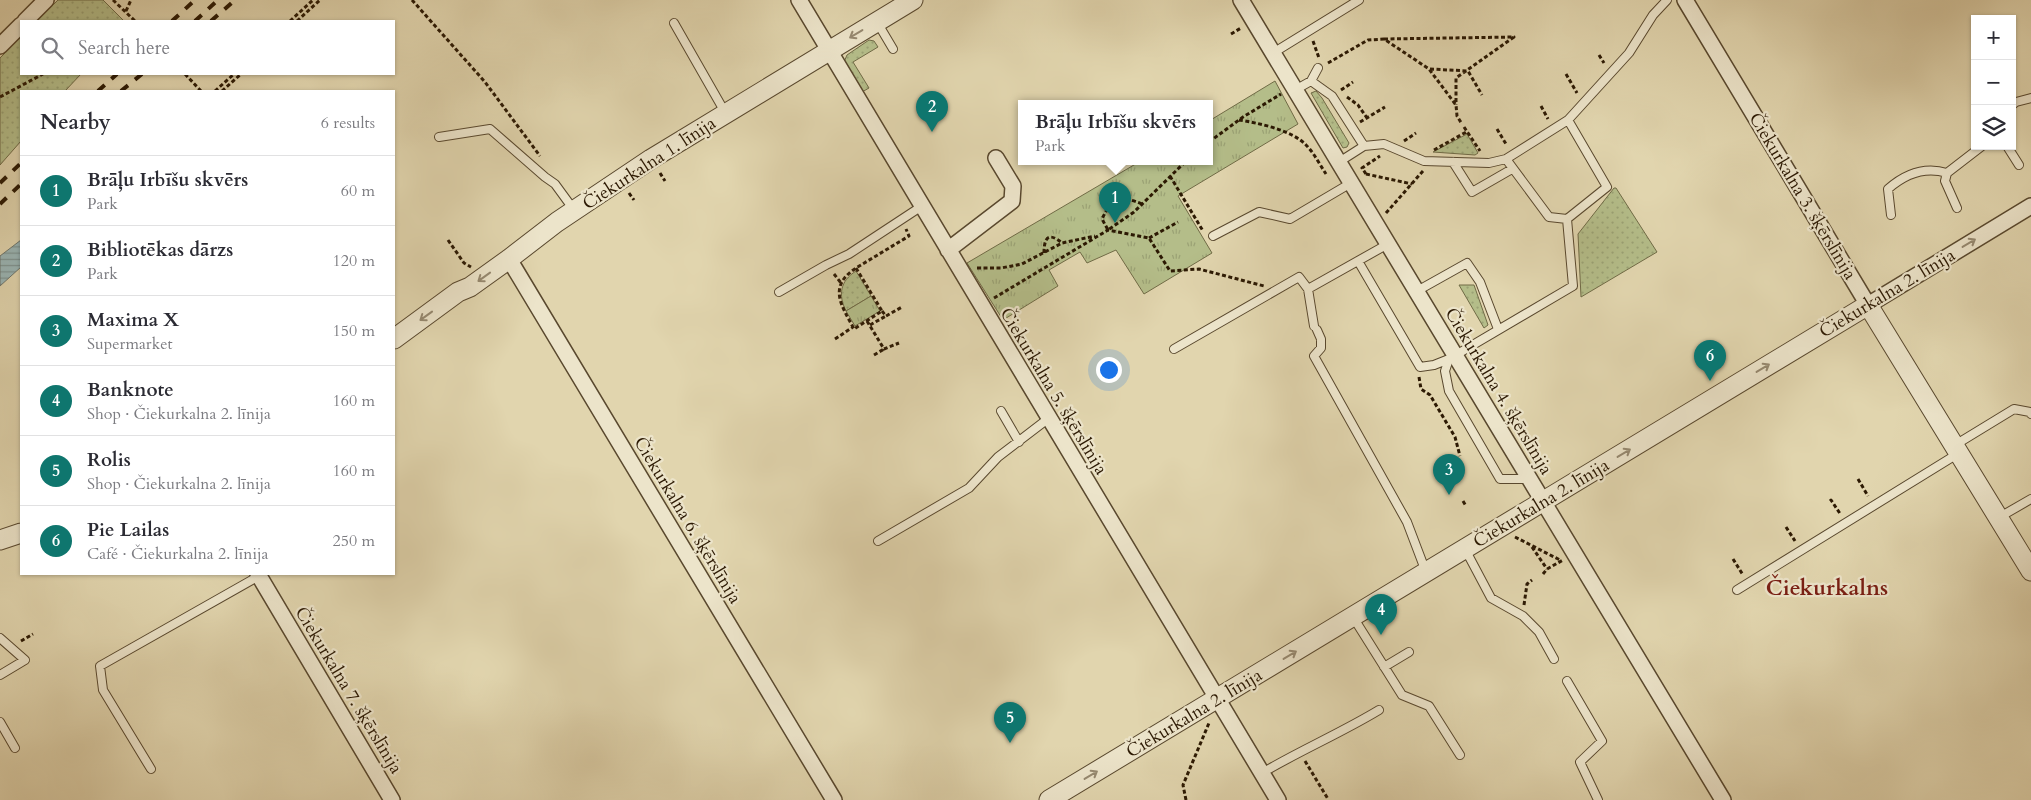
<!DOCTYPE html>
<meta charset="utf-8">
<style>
body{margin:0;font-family:Cardo,serif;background:#f7f7f7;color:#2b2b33}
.controls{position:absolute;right:15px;top:15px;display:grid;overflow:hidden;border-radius:0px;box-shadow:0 1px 4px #0004}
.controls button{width:45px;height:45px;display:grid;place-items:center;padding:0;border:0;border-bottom:1px solid #e1e1e2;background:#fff;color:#2b2b33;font:25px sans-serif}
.you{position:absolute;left:1108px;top:369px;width:18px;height:18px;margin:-12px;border:4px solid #fff;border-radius:50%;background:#1a73e8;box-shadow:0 0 0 8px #1a73e833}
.badge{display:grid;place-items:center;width:32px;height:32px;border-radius:50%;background:#0f766e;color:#fff;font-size:16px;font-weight:700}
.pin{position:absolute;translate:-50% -41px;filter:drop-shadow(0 1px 2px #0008)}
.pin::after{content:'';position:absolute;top:26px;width:18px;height:15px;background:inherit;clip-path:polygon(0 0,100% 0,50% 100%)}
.popup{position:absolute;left:1018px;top:100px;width:195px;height:65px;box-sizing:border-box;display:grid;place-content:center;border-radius:0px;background:#fff;filter:drop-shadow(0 1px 4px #0005);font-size:16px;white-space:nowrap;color:#7c7c81}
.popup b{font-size:19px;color:#2b2b33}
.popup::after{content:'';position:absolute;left:50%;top:100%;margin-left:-10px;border:10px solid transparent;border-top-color:#fff}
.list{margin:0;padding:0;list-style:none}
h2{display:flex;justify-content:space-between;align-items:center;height:65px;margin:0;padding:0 20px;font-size:21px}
h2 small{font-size:16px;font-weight:400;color:#7c7c81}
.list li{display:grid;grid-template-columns:32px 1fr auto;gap:15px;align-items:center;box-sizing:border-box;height:70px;padding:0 20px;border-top:1px solid #e1e1e2}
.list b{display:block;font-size:19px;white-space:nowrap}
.list p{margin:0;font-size:16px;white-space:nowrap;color:#7c7c81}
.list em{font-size:16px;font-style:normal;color:#7c7c81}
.icon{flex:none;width:28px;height:28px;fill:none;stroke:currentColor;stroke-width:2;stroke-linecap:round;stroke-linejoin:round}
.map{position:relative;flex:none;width:2031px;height:800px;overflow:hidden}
.search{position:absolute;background:#fff;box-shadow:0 1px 4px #0004;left:20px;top:20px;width:375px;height:55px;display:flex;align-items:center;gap:12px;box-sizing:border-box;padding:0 18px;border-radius:0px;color:#7c7c81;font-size:19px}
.panel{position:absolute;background:#fff;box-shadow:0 1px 4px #0004;left:20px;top:90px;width:375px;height:485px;border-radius:0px}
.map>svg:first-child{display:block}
</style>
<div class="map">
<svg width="2031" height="800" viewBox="0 0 2031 800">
<defs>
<pattern id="grass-dots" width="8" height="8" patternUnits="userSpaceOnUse" patternTransform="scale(1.25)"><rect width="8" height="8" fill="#b4bd89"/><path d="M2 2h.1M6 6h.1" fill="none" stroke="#9ba275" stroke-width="1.8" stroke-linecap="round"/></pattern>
<pattern id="park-tufts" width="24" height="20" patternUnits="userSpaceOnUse" patternTransform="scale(1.25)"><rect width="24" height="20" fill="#b4bd89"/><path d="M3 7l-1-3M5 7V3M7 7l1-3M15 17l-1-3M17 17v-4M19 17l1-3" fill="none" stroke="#9ba275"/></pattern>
<pattern id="water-rules" width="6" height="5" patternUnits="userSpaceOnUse" patternTransform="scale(1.25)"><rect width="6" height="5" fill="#9ab6b6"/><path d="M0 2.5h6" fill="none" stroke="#7e9392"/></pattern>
</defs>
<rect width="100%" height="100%" fill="#e1d5ae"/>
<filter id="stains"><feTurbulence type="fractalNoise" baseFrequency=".004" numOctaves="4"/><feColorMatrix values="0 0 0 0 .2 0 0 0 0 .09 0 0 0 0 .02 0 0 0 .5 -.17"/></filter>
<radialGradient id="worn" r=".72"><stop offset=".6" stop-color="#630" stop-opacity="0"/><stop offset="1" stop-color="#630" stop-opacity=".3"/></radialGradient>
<!-- grass -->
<path fill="url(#grass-dots)" stroke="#706b46" d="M58,0H103L124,21H37Z
M21,37V74H81L65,91H21V141L0,165V58Z
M869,40L874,41L878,47L853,62L869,88L862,92L844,62L847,55Z
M1316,91L1322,98L1349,143L1347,147L1343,148L1311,93Z
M1467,134L1478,153L1475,155L1433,152Z
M1614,188H1616L1657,252L1581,297L1578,234Z
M856,271L871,296L846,311C838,295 840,281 856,271Z
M1459,285H1474L1488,325L1484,328Z"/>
<!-- park -->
<path fill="url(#park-tufts)" stroke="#706b46" d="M1275,81L1298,124L1178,196L1212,253L1144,294L1116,250L1087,263L1080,252L1049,270L1058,286L1003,320L967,263L1139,162H1209V121Z
M871,296L880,311L855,326L846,311Z"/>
<!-- water -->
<path fill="url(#water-rules)" stroke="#6e776e" d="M21,240V267L0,286V256Z"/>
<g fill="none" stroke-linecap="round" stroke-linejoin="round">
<defs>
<path id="service" d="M877,22L893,49
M674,23L726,114
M1273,53L1359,0
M1311,81L1318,68
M1295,90L1311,81L1332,96L1364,146
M2012,105L2016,102L2031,98
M1568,120L1629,53L1653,15L1667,0
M439,137L490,129L545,177L555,184L574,210
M2007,146L2019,165
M1506,159L1549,217L1567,219
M1339,162L1364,146L1384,144L1424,161L1489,163L1506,159L1568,120L1607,187L1567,219L1573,286L1449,359L1434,365L1420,367L1358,261
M1453,162L1472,192L1512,169
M1957,208L1945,181L1947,173L1982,146
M1891,215L1888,189C1905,174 1924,166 1947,173
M1213,236L1259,212L1290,219L1351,183
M1308,289L1314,326
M1417,291L1467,263L1480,282L1498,329
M779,292L826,265L849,254L922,206
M1317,330L1321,339V348L1314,356L1407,522L1426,572
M1174,349L1299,277L1308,289L1388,244
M1449,359L1445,371L1449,391L1500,479H1530
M1001,411L1019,442
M1955,445L2014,409L2030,412L2031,414
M1998,518L2031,499
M878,541L969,488L998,457L1049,418
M1465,549L1491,598L1523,616L1539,632L1554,659
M1737,590L1959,453
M1353,617L1402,695L1429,706L1460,755
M0,638L25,660L0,675
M1384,667L1409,652
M1567,681L1602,741L1580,762L1598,800
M0,722L15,748
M151,769L103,690L100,666L259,576
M1262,773C1301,750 1341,733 1379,710"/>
<path id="minor" d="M799,0L1278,800
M1241,0L1723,800
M1685,0L1868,305L2031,206
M25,21L46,0
M0,46L21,25
M948,250L1012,201L1013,186L996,158
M509,259L834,800
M258,574L392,800"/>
<path id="tertiary" d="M394,339L458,292L470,287L509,259L557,222L651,159L913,0
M0,540L21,533
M1049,800L1868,305L2031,571"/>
</defs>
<!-- service casing -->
<use href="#service" stroke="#59482e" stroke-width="10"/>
<!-- minor casing -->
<use href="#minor" stroke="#59482e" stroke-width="18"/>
<!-- tertiary casing -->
<use href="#tertiary" stroke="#59482e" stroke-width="21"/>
<!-- path -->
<path stroke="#2c1903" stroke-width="3" stroke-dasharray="4 2.5" stroke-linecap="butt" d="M113,0L135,21
M412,0L485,82L540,156
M126,11L131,0
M290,21L313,0
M297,21L320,0
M1231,34L1241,28
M1384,39L1514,37L1456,78V105
M1313,41L1319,58
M1599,55L1604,63
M1328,63L1368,40L1384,39L1429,69L1456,105L1457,116L1462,124
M1430,69L1468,71L1482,95
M185,74L201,91
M1566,74L1577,93
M1341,90L1353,82
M215,91L234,74
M222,91L241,74
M0,97L43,74
M1347,97L1358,105L1367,118
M1541,106L1548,119
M1239,120C1258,123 1292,130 1306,145C1314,153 1320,165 1326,174
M1360,122L1385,107
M1464,127L1480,151
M1497,129L1506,144
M1404,141L1416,133
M1209,142L1243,117L1281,94
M1434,150L1468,131
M660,173L665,181
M1366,174L1362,168L1380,156
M1366,174L1412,184
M1170,176L1203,231
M629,193L634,200
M1142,204C1120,195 1113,196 1102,219L1108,230L1134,212L1185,162
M1386,213L1423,171
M1149,238L1178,222
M448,240L464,263L471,267
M1044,253C1044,237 1049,232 1062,243
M856,268L882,311L854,329C842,306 827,287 856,268L909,236L906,229
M977,268H1001L1022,264L1062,243L1095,236
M834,274L841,283
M994,298L1108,230L1149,238L1170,271L1199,269L1264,286
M882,311L886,316L902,307
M867,321L884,349L899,343
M870,325L886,316
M835,339L853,327
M874,355L884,349
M1419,377L1421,389L1430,395L1455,437L1460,456
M1858,479L1868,496
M1463,501L1466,506
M1830,501L1831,500L1841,515
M1786,527L1795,541
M1515,537L1560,560
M1532,547L1547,569
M1733,559L1743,575
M1543,574L1547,569L1563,560
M1524,605L1527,584L1532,580
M21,641L33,634
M1305,761L1328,799
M1186,800L1183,785L1209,723"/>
<!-- service -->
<use href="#service" stroke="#ece4ca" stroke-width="8"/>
<!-- minor -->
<use href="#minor" stroke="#ece4ca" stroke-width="15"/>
<!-- tertiary -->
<use href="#tertiary" stroke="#ece4ca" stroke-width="19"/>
<!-- rail -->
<path stroke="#2c1903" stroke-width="4" stroke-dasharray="9 9" stroke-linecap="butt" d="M172,21L195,0
M195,21L218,0
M211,21L235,0
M98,91L117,74
M121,91L142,74
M0,183L21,163
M0,204L21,184"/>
</g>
<!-- one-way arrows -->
<defs><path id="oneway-shaft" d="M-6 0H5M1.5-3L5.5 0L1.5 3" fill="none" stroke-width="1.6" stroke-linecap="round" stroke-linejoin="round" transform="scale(1.25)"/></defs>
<g stroke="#968970">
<use href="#oneway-shaft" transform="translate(856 34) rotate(149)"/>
<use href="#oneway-shaft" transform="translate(1969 243) rotate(-31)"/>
<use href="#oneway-shaft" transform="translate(484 277) rotate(144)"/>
<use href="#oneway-shaft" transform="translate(426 316) rotate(144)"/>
<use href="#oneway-shaft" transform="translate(1763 368) rotate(-31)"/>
<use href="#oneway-shaft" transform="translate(1624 453) rotate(-31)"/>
<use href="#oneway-shaft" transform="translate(1290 655) rotate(-31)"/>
<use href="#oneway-shaft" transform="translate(1091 775) rotate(-31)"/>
</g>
<g text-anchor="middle" stroke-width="4.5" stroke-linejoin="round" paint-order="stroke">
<!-- street labels -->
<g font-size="18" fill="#2c1903" stroke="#ece4ca">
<text transform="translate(649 163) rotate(-33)" y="6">Čiekurkalna 1. līnija</text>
<text transform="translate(1803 196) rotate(59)" y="6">Čiekurkalna 3. šķērslīnija</text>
<text transform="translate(1887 293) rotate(-31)" y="6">Čiekurkalna 2. līnija</text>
<text transform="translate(1054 391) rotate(59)" y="6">Čiekurkalna 5. šķērslīnija</text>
<text transform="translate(1499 391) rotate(59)" y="6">Čiekurkalna 4. šķērslīnija</text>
<text transform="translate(1541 503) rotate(-31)" y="6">Čiekurkalna 2. līnija</text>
<text transform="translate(688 520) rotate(59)" y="6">Čiekurkalna 6. šķērslīnija</text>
<text transform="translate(349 690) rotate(59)" y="6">Čiekurkalna 7. šķērslīnija</text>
<text transform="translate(1194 713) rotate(-31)" y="6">Čiekurkalna 2. līnija</text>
</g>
<!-- district labels -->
<g font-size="22" font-weight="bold" fill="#7a1f14" stroke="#ece4ca">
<text x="1827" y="595">Čiekurkalns</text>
</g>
</g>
<rect width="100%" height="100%" filter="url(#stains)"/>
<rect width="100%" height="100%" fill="url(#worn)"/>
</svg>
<div class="controls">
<button>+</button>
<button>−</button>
<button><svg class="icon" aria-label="layers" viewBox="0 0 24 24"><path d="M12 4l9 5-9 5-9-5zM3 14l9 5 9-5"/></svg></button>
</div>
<div class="you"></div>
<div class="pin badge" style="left:1115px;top:223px">1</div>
<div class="popup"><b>Brāļu Irbīšu skvērs</b>Park</div>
<div class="pin badge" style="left:932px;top:132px">2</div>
<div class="pin badge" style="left:1449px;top:495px">3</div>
<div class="pin badge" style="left:1381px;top:635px">4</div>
<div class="pin badge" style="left:1010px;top:743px">5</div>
<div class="pin badge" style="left:1710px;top:381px">6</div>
<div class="search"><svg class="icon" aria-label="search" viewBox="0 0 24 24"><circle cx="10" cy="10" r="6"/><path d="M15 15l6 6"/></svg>Search here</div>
<section class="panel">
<h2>Nearby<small>6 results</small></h2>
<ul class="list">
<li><span class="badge">1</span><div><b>Brāļu Irbīšu skvērs</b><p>Park</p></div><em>60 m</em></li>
<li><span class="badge">2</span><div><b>Bibliotēkas dārzs</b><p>Park</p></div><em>120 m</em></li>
<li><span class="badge">3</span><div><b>Maxima X</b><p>Supermarket</p></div><em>150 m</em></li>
<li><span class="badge">4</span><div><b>Banknote</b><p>Shop · Čiekurkalna 2. līnija</p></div><em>160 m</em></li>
<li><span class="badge">5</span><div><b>Rolis</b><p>Shop · Čiekurkalna 2. līnija</p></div><em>160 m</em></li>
<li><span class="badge">6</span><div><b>Pie Lailas</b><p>Café · Čiekurkalna 2. līnija</p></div><em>250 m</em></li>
</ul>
</section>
</div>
